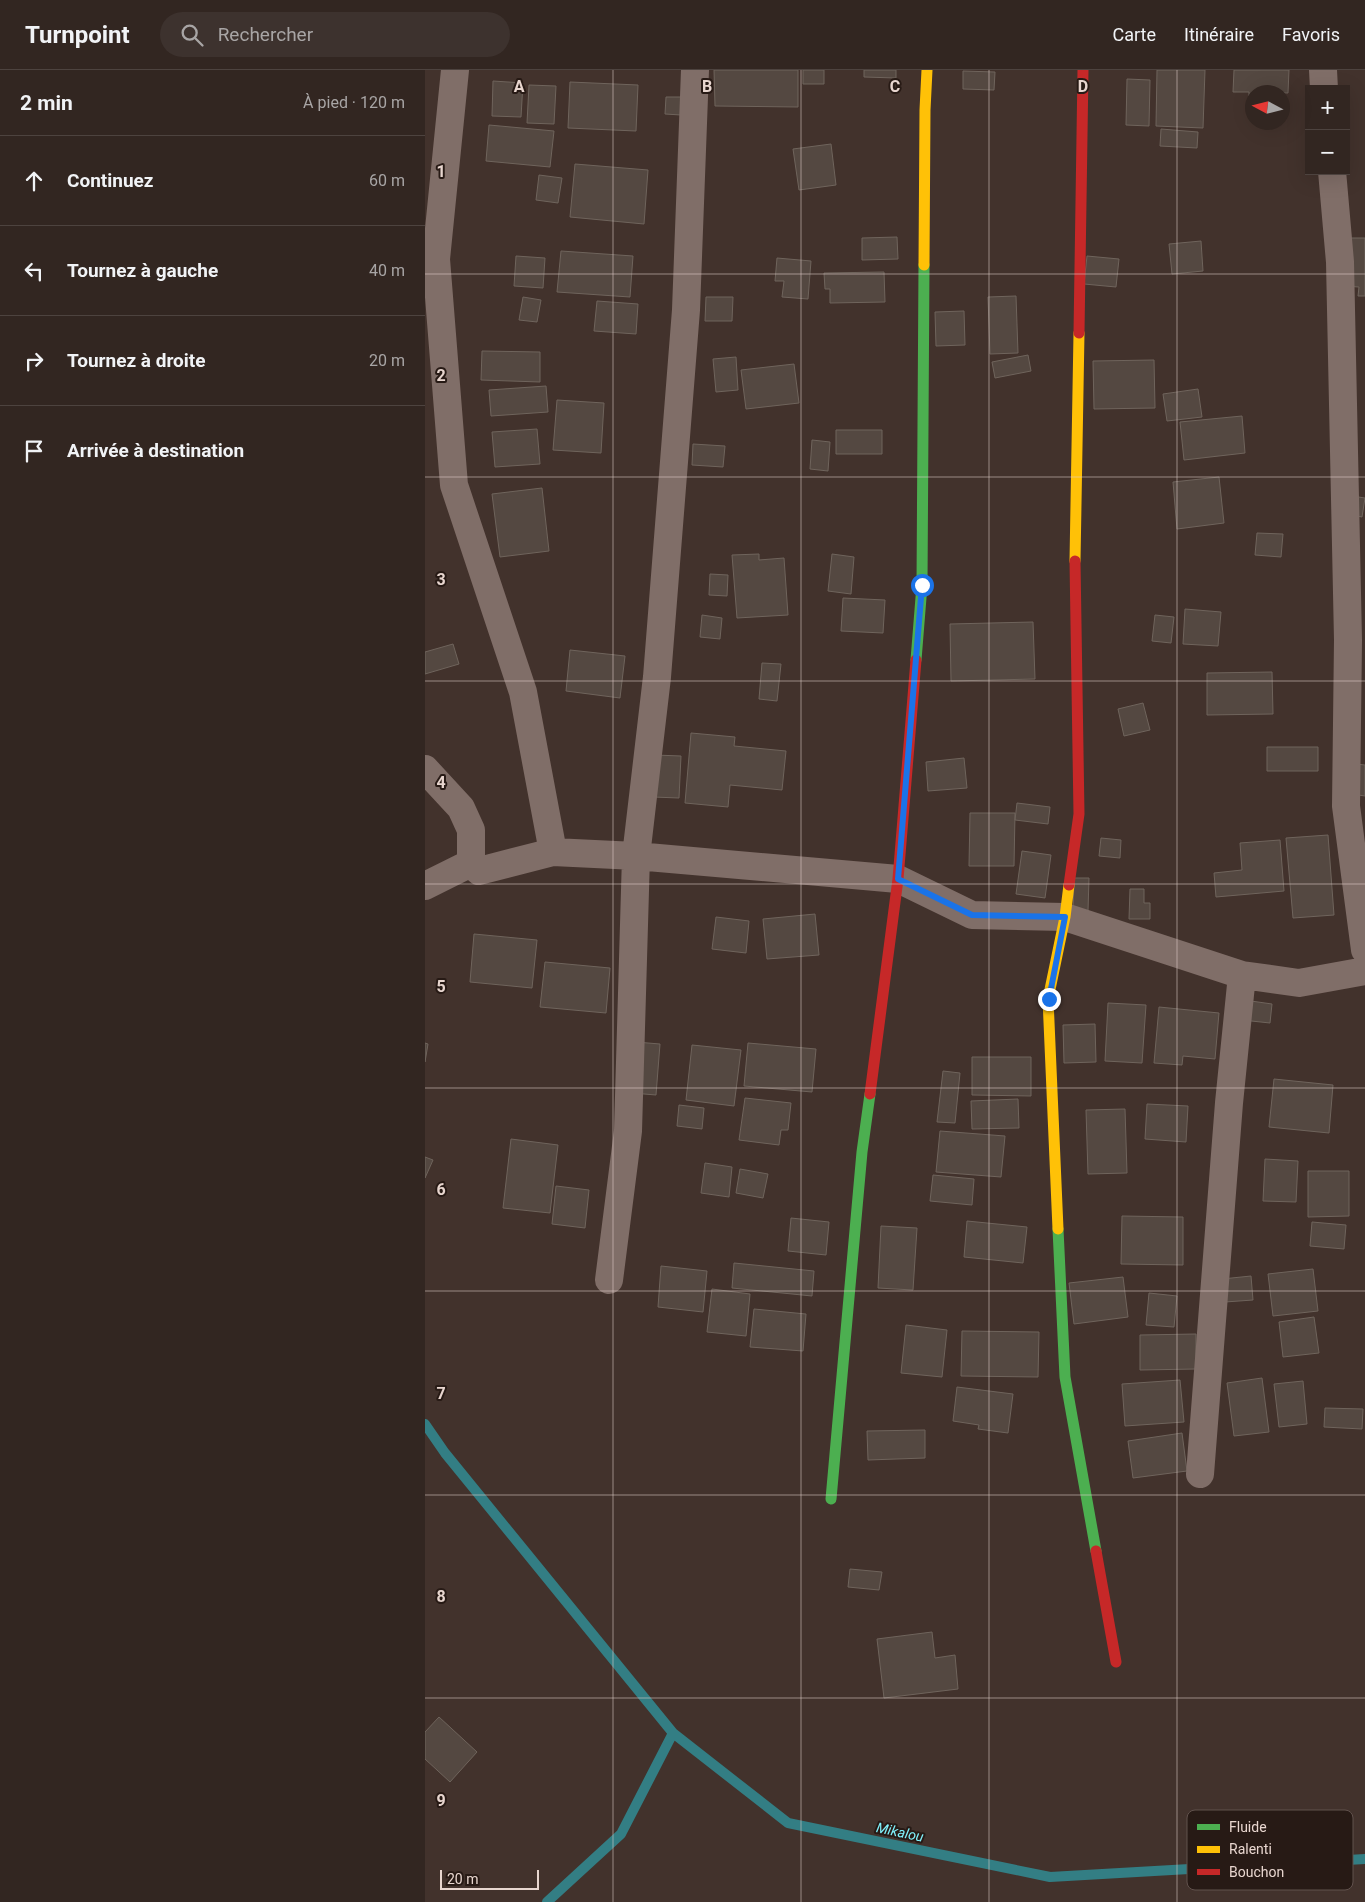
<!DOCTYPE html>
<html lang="fr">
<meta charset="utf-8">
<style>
body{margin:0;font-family:Roboto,sans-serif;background:#3d322e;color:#f1f3f6}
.controls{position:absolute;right:15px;top:15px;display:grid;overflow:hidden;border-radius:0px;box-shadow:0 5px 20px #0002}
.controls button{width:45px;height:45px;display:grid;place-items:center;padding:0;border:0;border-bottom:1px solid #4d433f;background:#322621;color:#f1f3f6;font:25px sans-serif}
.compass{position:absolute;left:820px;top:15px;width:45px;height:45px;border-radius:50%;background:#322621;box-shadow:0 5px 20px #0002;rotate:277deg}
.scale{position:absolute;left:15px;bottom:12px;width:99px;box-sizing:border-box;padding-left:5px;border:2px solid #e8d6cf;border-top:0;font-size:14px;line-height:18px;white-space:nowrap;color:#e8d6cf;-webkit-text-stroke:4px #271a15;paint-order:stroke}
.stop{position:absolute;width:15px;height:15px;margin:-11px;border:4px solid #1a73e8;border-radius:50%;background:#fff}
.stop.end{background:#1a73e8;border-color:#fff;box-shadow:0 1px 5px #0008}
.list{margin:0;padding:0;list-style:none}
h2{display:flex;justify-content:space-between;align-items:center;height:65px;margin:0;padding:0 20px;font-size:21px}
h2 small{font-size:16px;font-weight:400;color:#a8a5a5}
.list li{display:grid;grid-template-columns:32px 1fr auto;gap:15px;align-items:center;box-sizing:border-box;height:90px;padding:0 20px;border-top:1px solid #4d433f}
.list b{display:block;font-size:19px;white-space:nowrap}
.list em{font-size:16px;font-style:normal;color:#a8a5a5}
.icon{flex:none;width:28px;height:28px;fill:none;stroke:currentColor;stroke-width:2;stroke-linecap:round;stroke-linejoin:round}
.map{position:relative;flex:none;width:940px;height:1832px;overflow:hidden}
header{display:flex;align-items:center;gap:30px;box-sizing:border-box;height:70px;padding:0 25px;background:#322621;border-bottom:1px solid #4d433f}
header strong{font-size:24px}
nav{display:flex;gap:28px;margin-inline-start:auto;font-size:18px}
.search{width:350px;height:45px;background:#3d322e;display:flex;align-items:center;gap:12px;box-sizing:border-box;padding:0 18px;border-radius:28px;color:#a8a5a5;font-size:19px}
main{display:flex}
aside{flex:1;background:#322621}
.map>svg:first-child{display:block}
</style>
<header>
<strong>Turnpoint</strong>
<div class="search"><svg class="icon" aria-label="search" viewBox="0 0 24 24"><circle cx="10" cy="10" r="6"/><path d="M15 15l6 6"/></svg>Rechercher</div>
<nav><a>Carte</a><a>Itinéraire</a><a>Favoris</a></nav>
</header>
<main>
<aside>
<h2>2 min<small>À pied · 120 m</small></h2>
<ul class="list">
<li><svg class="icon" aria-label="ahead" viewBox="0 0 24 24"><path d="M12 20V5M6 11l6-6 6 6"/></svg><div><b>Continuez</b></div><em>60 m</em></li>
<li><svg class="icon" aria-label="left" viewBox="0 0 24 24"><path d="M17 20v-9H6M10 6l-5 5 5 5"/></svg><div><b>Tournez à gauche</b></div><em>40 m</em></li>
<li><svg class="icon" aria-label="right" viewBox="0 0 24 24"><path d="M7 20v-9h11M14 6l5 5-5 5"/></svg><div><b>Tournez à droite</b></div><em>20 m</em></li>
<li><svg class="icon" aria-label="arrive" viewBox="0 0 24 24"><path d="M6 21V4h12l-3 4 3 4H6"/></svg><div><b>Arrivée à destination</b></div></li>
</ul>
</aside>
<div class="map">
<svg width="940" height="1832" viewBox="0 0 940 1832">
<rect width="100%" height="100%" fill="#42322c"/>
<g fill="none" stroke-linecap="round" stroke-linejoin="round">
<!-- stream -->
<path stroke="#337e84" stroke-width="10" d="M0,1354L20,1383L248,1663
M122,1832L196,1764L248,1663L363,1753L625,1807L940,1789"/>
</g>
<!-- building -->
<path fill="#544841" stroke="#6f645c" d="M289,0H373V37L290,36Z
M378,0H399V14H378Z
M439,0H471V8L439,7Z
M732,0H780L778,58L731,56Z
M809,0H864L863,23L828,22V30H824V22H808Z
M538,1L570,2L569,20L538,19Z
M702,9L725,10L724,56L701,55Z
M68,11L98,13L96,47L67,46Z
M145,12L213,15L211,61L143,58Z
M104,15L131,16L129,54L102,53Z
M241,27H257L256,45L240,44Z
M64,55L129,61L125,97L61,91Z
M736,59L773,62L772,78L735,76Z
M406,74L411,115L374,120L368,79Z
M150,94L223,100L219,154L145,147Z
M114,105L137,108L133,133L111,130Z
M472,167L473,189L437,190V168Z
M919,168H940V226H933L934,217L918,216Z
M776,171L778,201L747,204L744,174Z
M136,181L208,186L205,227L132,222Z
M91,186L120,188L118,218L89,216Z
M662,186L694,189L691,217L659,214Z
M352,188L386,191L383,229L357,227L359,211H350Z
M459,202L460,232L405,233V219H400L399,203Z
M591,226L593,283L565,284L563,227Z
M98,227L116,230L112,252L94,250Z
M281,227H308L307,251H280Z
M172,231L213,234L211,264L169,261Z
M539,241L540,275L511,276L510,242Z
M57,281L115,282V312L56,310Z
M603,285L606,301L570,308L567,292Z
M311,287L313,320L291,322L288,289Z
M729,290L730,338L669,339L668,291Z
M369,294L374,333L321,339L316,300Z
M121,316L123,342L66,346L64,320Z
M773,319L777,347L742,351L738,324Z
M132,330L179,333L176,383L128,380Z
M817,346L820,383L759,390L755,352Z
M112,359L115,394L70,397L67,362Z
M411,360H457V384H411Z
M387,370L405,372L403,401L385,399Z
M268,374L300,376L298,397L267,395Z
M794,407L799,453L752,459L748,412Z
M117,418L124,481L75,487L67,424Z
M927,426L940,428L937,447L923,444Z
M832,463L858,464L856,487L830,485Z
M334,484V490L359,488L363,545L312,548L307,485Z
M407,484L429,487L426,524L403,521Z
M285,504L303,505L302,526L284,525Z
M418,528L460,530L458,563L416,561Z
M760,539L796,542L793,576L758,574Z
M277,545L297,548L295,569L275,567Z
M730,545L749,547L746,573L727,571Z
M608,552L610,609L526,611L525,554Z
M28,574L34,594L0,604V582Z
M145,580L200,586L195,628L141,621Z
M337,593L356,594L352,631L334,629Z
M847,602L848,644L782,645V603Z
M718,633L725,660L699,666L693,639Z
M266,663L310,667L309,676L361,681L357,720L305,715L303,737L260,733Z
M842,677H893V701H842Z
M230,685L256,686L254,728L228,727Z
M539,688L542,718L503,721L501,692Z
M931,694L940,695V726L927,724Z
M592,733L625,737L623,754L590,750Z
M545,743H590L589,796H544Z
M903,765L909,845L868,848L861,768Z
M676,768L696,770L695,788L674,786Z
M855,770L859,821L791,827L789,803L817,800L815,773Z
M597,781L626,785L620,828L591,824Z
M649,808H664L663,841H648Z
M705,819H719V833H725V849H704Z
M390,844L394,885L342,889L338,849Z
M291,847L324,851L321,883L287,879Z
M49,864L112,870L107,918L45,912Z
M120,892L185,898L181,943L115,937Z
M819,930L847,934L845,953L817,950Z
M683,933L721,935L717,993L680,991Z
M734,937L794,943L790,989L758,986L757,995L729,993Z
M670,954L671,992L639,993L638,955Z
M211,972L235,974L231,1025L207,1023Z
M0,973L3,974L0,992Z
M323,973L391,979L387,1022L319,1016Z
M267,975L316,980L309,1036L261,1030Z
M547,987H606V1026L547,1025Z
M518,1001L535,1003L530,1053L512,1052Z
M849,1009L908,1015L904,1063L844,1057Z
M320,1028L366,1033L363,1060H356L354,1075L314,1070Z
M593,1029L594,1058L547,1059L546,1031Z
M722,1034L763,1036L761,1072L720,1069Z
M254,1035L279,1038L277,1059L252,1056Z
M700,1039L702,1103L663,1104L661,1040Z
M515,1061L580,1066L576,1107L511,1102Z
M86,1069L133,1075L125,1143L78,1138Z
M0,1087L8,1090L0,1108Z
M840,1089L873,1091L871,1132L838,1131Z
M280,1093L307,1097L304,1127L276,1123Z
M315,1099L343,1104L338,1128L311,1123Z
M883,1101H924V1146L883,1147Z
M508,1105L549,1109L547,1135L505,1131Z
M131,1116L164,1120L160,1158L127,1154Z
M697,1146L758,1147V1195L696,1194Z
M366,1148L404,1152L401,1185L363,1181Z
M542,1151L602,1157L598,1193L539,1187Z
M887,1152L921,1155L919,1179L885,1176Z
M456,1156L492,1158L488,1220L453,1218Z
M309,1193L389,1201L387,1226L307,1218Z
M236,1196L282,1201L278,1242L233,1237Z
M888,1199L893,1241L848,1246L843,1204Z
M826,1206L828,1230L800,1232L797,1209Z
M698,1207L703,1247L649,1254L644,1213Z
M287,1219L325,1224L321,1266L282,1262Z
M724,1223L752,1226L749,1257L721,1255Z
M329,1239L381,1244L378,1281L325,1277Z
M889,1247L894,1283L858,1287L854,1252Z
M481,1255L522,1260L517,1307L476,1303Z
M537,1261L614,1262L613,1307L536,1306Z
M771,1264V1299L715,1300V1265Z
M837,1308L844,1362L809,1366L802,1313Z
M755,1310L759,1352L700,1356L697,1314Z
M878,1311L882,1354L854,1357L849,1314Z
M532,1317L588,1324L583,1363L553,1359L554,1355L528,1351Z
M900,1338L938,1339L937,1359L899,1357Z
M500,1360V1388L443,1390L442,1361Z
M757,1363L762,1401L708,1408L703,1371Z
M425,1499L457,1502L454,1520L423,1517Z
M507,1562L510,1588L530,1585L533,1619L459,1628L452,1569Z
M14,1647L52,1682L25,1712L0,1689V1662Z"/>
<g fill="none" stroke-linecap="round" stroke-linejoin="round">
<!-- street -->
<path stroke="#806e68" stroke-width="28" d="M30,0L11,189L29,415L98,622L128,782
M898,0L899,19
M907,101L915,192L923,570L921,736L940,880
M0,699L36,738L46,760V793
M0,816L46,793L54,801L128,782L211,786L473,809L547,845L640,847L817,905L874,913L940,901
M184,1210L203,1061L211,786L232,607L261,240L270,0
M775,1404L804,1033L817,905"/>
<!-- fast -->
<path stroke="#4caf50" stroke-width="11" d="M491,590L497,515L499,195
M633,1159L640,1307L671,1481
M406,1429L437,1082L445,1024"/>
<!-- slow -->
<path stroke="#ffc107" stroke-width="11" d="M499,195L500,40L502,0
M650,491L654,263
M633,1159L623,929L640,847L644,815"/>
<!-- jam -->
<path stroke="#c62828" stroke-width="11" d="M654,263L658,0
M644,815L654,744L650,491
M445,1024L473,809L491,590
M671,1481L691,1592"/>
</g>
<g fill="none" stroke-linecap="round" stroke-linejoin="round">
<!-- route -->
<path stroke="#1a73e8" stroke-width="6" d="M497,515L473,809L547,845L640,847L624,929"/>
</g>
<!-- grid -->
<path fill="none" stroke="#e8d6cf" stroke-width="1" stroke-opacity="0.55" d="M188,0V1832M376,0V1832M564,0V1832M752,0V1832M0,204H940M0,407H940M0,611H940M0,814H940M0,1018H940M0,1221H940M0,1425H940M0,1628H940"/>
<g text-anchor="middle" stroke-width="4" stroke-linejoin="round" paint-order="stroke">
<!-- water labels -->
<g font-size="14" font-style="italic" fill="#81f2fc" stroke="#271a15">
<text transform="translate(475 1762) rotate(12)" y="5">Mikalou</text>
</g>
</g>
<!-- legend -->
<rect x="762" y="1740" width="166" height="80" rx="8" fill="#271a15" stroke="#61524d" stroke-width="1"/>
<rect x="772" y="1754" width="23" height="6" fill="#4caf50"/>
<rect x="772" y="1776" width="23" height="7" fill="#ffc107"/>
<rect x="772" y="1799" width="23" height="6" fill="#c62828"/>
<g font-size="14" fill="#e8d6cf">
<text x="804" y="1762">Fluide</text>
<text x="804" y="1784">Ralenti</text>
<text x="804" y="1807">Bouchon</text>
</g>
<g font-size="16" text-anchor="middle" font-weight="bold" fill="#e8d6cf" stroke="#271a15" stroke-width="4" stroke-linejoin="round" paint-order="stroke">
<text x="94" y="22">A</text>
<text x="282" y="22">B</text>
<text x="470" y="22">C</text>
<text x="658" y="22">D</text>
<text x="16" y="107">1</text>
<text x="16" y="311">2</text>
<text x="16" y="515">3</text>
<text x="16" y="718">4</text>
<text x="16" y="922">5</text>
<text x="16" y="1125">6</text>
<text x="16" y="1329">7</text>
<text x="16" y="1532">8</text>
<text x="16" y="1736">9</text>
</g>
</svg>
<div class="controls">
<button>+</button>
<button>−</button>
</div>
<svg class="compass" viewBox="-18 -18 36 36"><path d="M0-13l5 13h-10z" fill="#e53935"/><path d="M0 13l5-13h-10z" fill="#a8a5a5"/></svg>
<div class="scale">20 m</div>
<div class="stop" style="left:497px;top:515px"></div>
<div class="stop end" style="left:624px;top:929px"></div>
</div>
</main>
